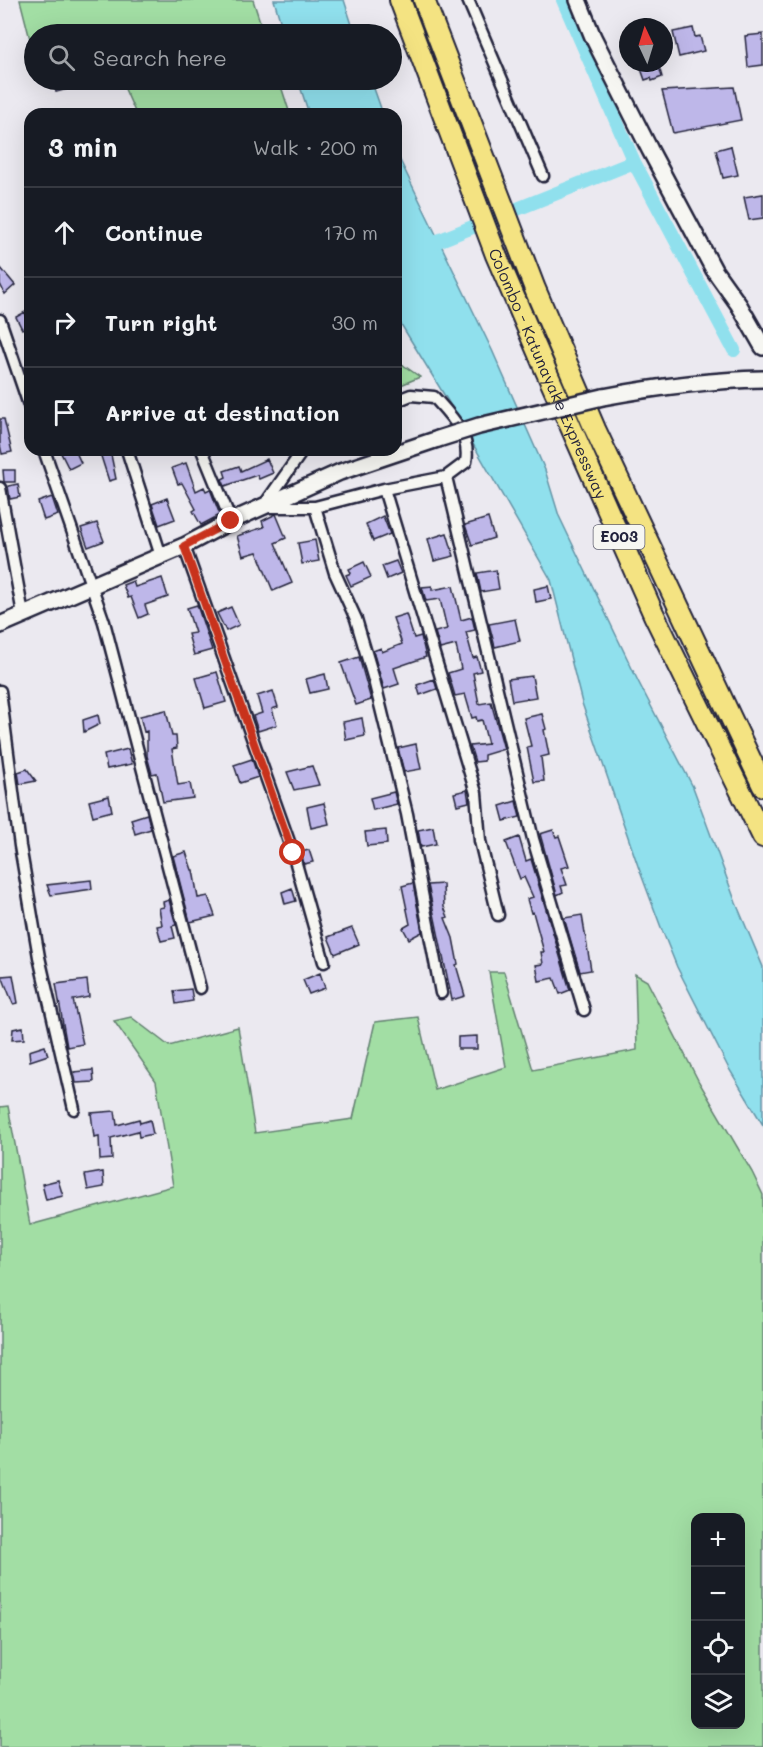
<!DOCTYPE html>
<meta charset="utf-8">
<style>
body{margin:0;font-family:Mali,sans-serif;background:#20242c;color:#f1f3f6}
.controls{position:absolute;right:18px;bottom:18px;display:grid;overflow:hidden;border-radius:12px;box-shadow:0 6px 24px #0002}
.controls button{width:54px;height:54px;display:grid;place-items:center;padding:0;border:0;border-bottom:2px solid #363941;background:#171b24;color:#f1f3f6;font:30px sans-serif}
.compass{position:absolute;left:619px;top:18px;width:54px;height:54px;border-radius:50%;background:#171b24;box-shadow:0 6px 24px #0002;rotate:356deg}
.stop{position:absolute;width:18px;height:18px;margin:-14px;border:4px solid #c8321e;border-radius:50%;background:#fff}
.stop.end{background:#c8321e;border-color:#fff;box-shadow:0 2px 6px #0008}
.list{margin:0;padding:0;list-style:none}
h2{display:flex;justify-content:space-between;align-items:center;height:78px;margin:0;padding:0 24px;font-size:26px}
h2 small{font-size:20px;font-weight:400;color:#9ea1a6}
.list li{display:grid;grid-template-columns:39px 1fr auto;gap:18px;align-items:center;box-sizing:border-box;height:90px;padding:0 24px;border-top:2px solid #363941}
.list b{display:block;font-size:22px;white-space:nowrap}
.list em{font-size:20px;font-style:normal;color:#9ea1a6}
.icon{flex:none;width:33px;height:33px;fill:none;stroke:currentColor;stroke-width:2;stroke-linecap:round;stroke-linejoin:round}
.map{position:relative;flex:none;width:763px;height:1747px;overflow:hidden}
.search{position:absolute;background:#171b24;box-shadow:0 6px 24px #0002;left:24px;top:24px;width:378px;height:66px;display:flex;align-items:center;gap:15px;box-sizing:border-box;padding:0 21px;border-radius:33px;color:#9ea1a6;font-size:22px}
.panel{position:absolute;background:#171b24;box-shadow:0 6px 24px #0002;left:24px;top:108px;width:378px;height:348px;border-radius:18px}
.map>svg:first-child{display:block}
</style>
<div class="map">
<svg width="763" height="1747" viewBox="0 0 763 1747">
<rect width="100%" height="100%" fill="#ebe9f0"/>
<filter id="ink" filterUnits="userSpaceOnUse"><feTurbulence type="fractalNoise" baseFrequency=".0167" numOctaves="2"/><feDisplacementMap in="SourceGraphic" scale="12" xChannelSelector="R" yChannelSelector="G"/><feConvolveMatrix kernelMatrix="1 2 1 2 8 2 1 2 1" color-interpolation-filters="sRGB"/></filter>
<g filter="url(#ink)">
<!-- green -->
<path fill="#a2dea4" stroke="#628070" stroke-width="1.5" fill-rule="evenodd" d="M20,0H253L264,34H102L101,33L95,34H34V51H33Z
M121,80H279L290,114H136Z
M396,360L420,377L396,387Z
M489,972H504L533,1070L637,1050L635,974L647,981L699,1082L752,1172L763,1195V1747H0V1107L8,1106L30,1225L173,1186L156,1081L114,1021L131,1017L169,1046L238,1027L255,1133L353,1119L375,1022L418,1017L435,1090L506,1067ZM696,1518H740V1724H696Z"/>
<!-- water -->
<path fill="#90e0ed" stroke="#6494a6" stroke-width="1.5" d="M274,0H344L355,34H284Z
M298,80H371L383,114H309Z
M396,152L492,350L545,470L559,516L638,681L693,787L736,903L763,967V1125L728,1067L677,967L662,930L638,866L582,703L551,580L454,411L396,316Z"/>
<g fill="none" stroke-linecap="round" stroke-linejoin="round">
<!-- canal -->
<path stroke="#90e0ed" stroke-width="14" d="M563,0L634,162L734,350
M423,247L634,162"/>
</g>
<!-- building -->
<path fill="#beb7e9" stroke="#22223b" stroke-width="1.5" d="M693,28L695,37L700,36L704,51L679,57L673,32Z
M763,34V65L748,67L745,36Z
M639,63H658L662,77L652,81L651,78L645,80Z
M65,80H91V83L56,92L53,82Z
M734,87L741,120L673,133L662,91Z
M731,146L738,175L723,178L716,150Z
M763,194V218L749,220L744,197Z
M0,267L15,285L5,294L0,284Z
M25,312L30,325L22,329L16,317Z
M0,419H4L12,452L2,454L0,445Z
M67,450H75L81,463L69,469L61,453Z
M99,450H110L116,479L109,481Z
M267,459L273,473L259,479L257,475L225,486L222,479L226,477L224,471L239,466L241,471Z
M186,463L196,491L204,487L206,491L210,489L220,515L201,525L193,511L196,509L182,483L178,484L172,468Z
M3,470H15V482H4Z
M18,484L20,497L10,499L8,486Z
M52,497L58,515L44,520L38,502Z
M167,498L175,519L159,525L152,504Z
M276,514L286,538L275,543L292,583L273,591L257,552L243,556L237,536L264,527L262,521Z
M383,516L390,534L373,541L366,524Z
M488,518L494,538L472,545L465,525Z
M97,523L104,541L88,547L81,528Z
M447,533L454,556L434,561L428,539Z
M315,540L319,561L302,564L298,543Z
M396,561L401,573L387,579L382,566Z
M364,562L371,577L351,586L346,575L351,573L349,569Z
M496,570L499,589L481,592L477,573Z
M162,578L168,597L145,605L148,614L139,618L131,597L128,598L123,585L133,581L135,587Z
M432,586V590L453,586L461,620L472,617L475,630L466,632L473,658L477,657L481,671L473,673L479,704L491,702L504,749L484,755V761L475,762L470,746L488,744L482,720L477,721L476,717L472,718L465,694L455,696L448,673L461,669L456,645L440,649L435,632L447,629L440,599L426,601L422,587Z
M548,586L551,599L536,602L534,589Z
M197,605L212,650L194,655L188,634L195,633L187,608Z
M231,607L239,625L226,631L217,613Z
M406,614L414,638L421,636L426,657L394,668L399,684L384,689L373,651L381,648L382,652L402,644L393,618Z
M515,619L520,641L495,647L489,624Z
M359,657L371,700L356,705L341,663Z
M217,672L226,702L205,708L196,678Z
M325,674L328,689L310,693L306,679Z
M532,676L536,697L512,701L508,679Z
M434,679L437,689L420,695L417,685Z
M273,691L278,707L272,709L277,725L258,731L253,716L262,713L257,696Z
M166,710L172,736H176L177,748L172,749L178,785L190,783L193,798L163,802L157,773L152,774L147,756V731L144,732L140,716Z
M542,714L546,729L544,730L549,755L541,757L544,781L534,782L527,747L531,746L524,718Z
M98,715L100,724L84,732L83,720Z
M362,718L365,736L346,740L343,722Z
M416,744L421,769L404,772L398,748Z
M128,749L132,764L107,769L104,755Z
M252,759L258,777L240,783L234,765Z
M312,766L319,785L294,790L287,772Z
M27,769L36,781L20,784L18,772Z
M467,790L469,802L457,805L454,793Z
M394,792L397,804L373,810L370,798Z
M109,796L112,811L93,816L89,801Z
M516,801L520,817L504,821L500,806Z
M324,803L329,824L311,828L307,807Z
M147,814L151,829L135,834L131,819Z
M433,827L436,844L421,847L418,830Z
M386,830L387,844L367,846L365,832Z
M553,830L556,837L559,836L569,866L561,868L567,885L561,886L563,892L557,895L540,834Z
M519,837L526,861L531,859L570,990L560,994L554,978L539,981L536,965L543,964L541,952H544L533,912L531,913L527,899L533,897L524,877L520,879L506,842Z
M309,850L313,862L304,864L301,852Z
M186,852L192,870H193L198,898L208,896L215,916L190,922L173,856Z
M91,880L92,889L51,895L47,885Z
M413,883L422,932L409,939L403,928L410,924L402,886Z
M443,884L444,907L448,917L445,918L453,938L458,964L456,965L465,996L452,1000L428,885Z
M292,888L296,901L285,904L282,892Z
M169,900L176,925L172,926L175,938L161,941L157,926L162,925L159,908L164,907L163,902Z
M582,915L591,970L580,972L564,918Z
M352,928L359,944L335,954L328,937Z
M320,973L325,988L309,994L303,980Z
M13,975L18,1003L13,1004L2,976Z
M87,980L89,997L73,1000L83,1044L67,1047L56,984Z
M191,989L193,1001L176,1004L174,991Z
M23,1027L24,1039L12,1040L13,1029Z
M477,1036V1049H458V1037Z
M45,1046L48,1055L30,1061L29,1051Z
M93,1070L94,1082L76,1083L74,1072Z
M115,1111L117,1125L139,1119L140,1123L150,1120L153,1134L139,1137L138,1131L111,1138L112,1159L100,1160L99,1136L94,1137L91,1113Z
M103,1172L104,1187L88,1190L85,1175Z
M58,1180L63,1196L46,1200L42,1184Z"/>
<g fill="none" stroke-linecap="round" stroke-linejoin="round">
<defs>
<path id="street" d="M468,0L543,176
M0,320L30,408
M44,450L104,622L200,988
M127,450L161,556
M202,450L231,521
M446,477L533,839L584,1010
M0,488L23,614
M384,489L476,793L480,841L498,915
M265,504L303,450
M266,507H315L384,489L446,477L466,462C471,435 451,416 434,397L411,395L396,401
M315,507L335,573L356,619L374,680L407,814L441,993
M184,546L293,853L324,962
M0,691L20,846L39,957L74,1109"/>
<path id="secondary" d="M578,0L593,37L650,150L714,270L739,305L763,347
M603,397C656,387 709,380 763,379
M0,625L184,546L231,521L340,472L438,439"/>
<g id="highway">
<path id="s1" d="M400,0L496,255L543,364L654,615L763,837"/>
<path d="M424,0L535,289L595,429L763,786"/>
</g>
</defs>
<!-- street casing -->
<use href="#street" stroke="#22223b" stroke-width="15"/>
<!-- secondary casing -->
<use href="#secondary" stroke="#22223b" stroke-width="20"/>
<!-- highway casing -->
<use href="#highway" stroke="#22223b" stroke-width="24"/>
<!-- street -->
<use href="#street" stroke="#f6f6f2" stroke-width="10"/>
<!-- secondary -->
<use href="#secondary" stroke="#f6f6f2" stroke-width="15"/>
<!-- highway -->
<use href="#highway" stroke="#f4e382" stroke-width="20"/>
<defs>
<path id="secondary-bridge" d="M438,439L479,426L603,397"/>
</defs>
<!-- secondary-bridge casing -->
<use href="#secondary-bridge" stroke="#22223b" stroke-width="20" stroke-linecap="butt"/>
<!-- secondary-bridge -->
<use href="#secondary-bridge" stroke="#f6f6f2" stroke-width="15"/>
</g>
</g>
<g fill="none" stroke-linecap="round" stroke-linejoin="round" filter="url(#ink)">
<!-- route -->
<path stroke="#c8321e" stroke-width="8" d="M231,521L184,546L293,853"/>
</g>
<g text-anchor="middle" stroke-width="4.5" stroke-linejoin="round" paint-order="stroke">
<!-- shield labels -->
<rect fill="#f6f6f2" stroke="#626272" stroke-width="1.5" x="593.5" y="525" width="51" height="24" rx="4.5"/>
<g font-size="15" font-weight="bold" fill="#22223b">
<text x="619" y="542">E003</text>
</g>
<!-- street labels -->
<g font-size="16" fill="#22223b" stroke="#f6f6f2">
<text dy="6" stroke="none"><textPath href="#s1" startOffset="402">Colombo - Katunayake Expressway</textPath></text>
</g>
</g>
</svg>
<div class="controls">
<button>+</button>
<button>−</button>
<button><svg class="icon" aria-label="locate" viewBox="0 0 24 24"><circle cx="12" cy="12" r="6"/><path d="M12 2v4M12 18v4M2 12h4M18 12h4"/></svg></button>
<button><svg class="icon" aria-label="layers" viewBox="0 0 24 24"><path d="M12 4l9 5-9 5-9-5zM3 14l9 5 9-5"/></svg></button>
</div>
<svg class="compass" viewBox="-18 -18 36 36"><path d="M0-13l5 13h-10z" fill="#e53935"/><path d="M0 13l5-13h-10z" fill="#9ea1a6"/></svg>
<div class="stop" style="left:293px;top:853px"></div>
<div class="stop end" style="left:231px;top:521px"></div>
<div class="search"><svg class="icon" aria-label="search" viewBox="0 0 24 24"><circle cx="10" cy="10" r="6"/><path d="M15 15l6 6"/></svg>Search here</div>
<section class="panel">
<h2>3 min<small>Walk · 200 m</small></h2>
<ul class="list">
<li><svg class="icon" aria-label="ahead" viewBox="0 0 24 24"><path d="M12 20V5M6 11l6-6 6 6"/></svg><div><b>Continue</b></div><em>170 m</em></li>
<li><svg class="icon" aria-label="right" viewBox="0 0 24 24"><path d="M7 20v-9h11M14 6l5 5-5 5"/></svg><div><b>Turn right</b></div><em>30 m</em></li>
<li><svg class="icon" aria-label="arrive" viewBox="0 0 24 24"><path d="M6 21V4h12l-3 4 3 4H6"/></svg><div><b>Arrive at destination</b></div></li>
</ul>
</section>
</div>
